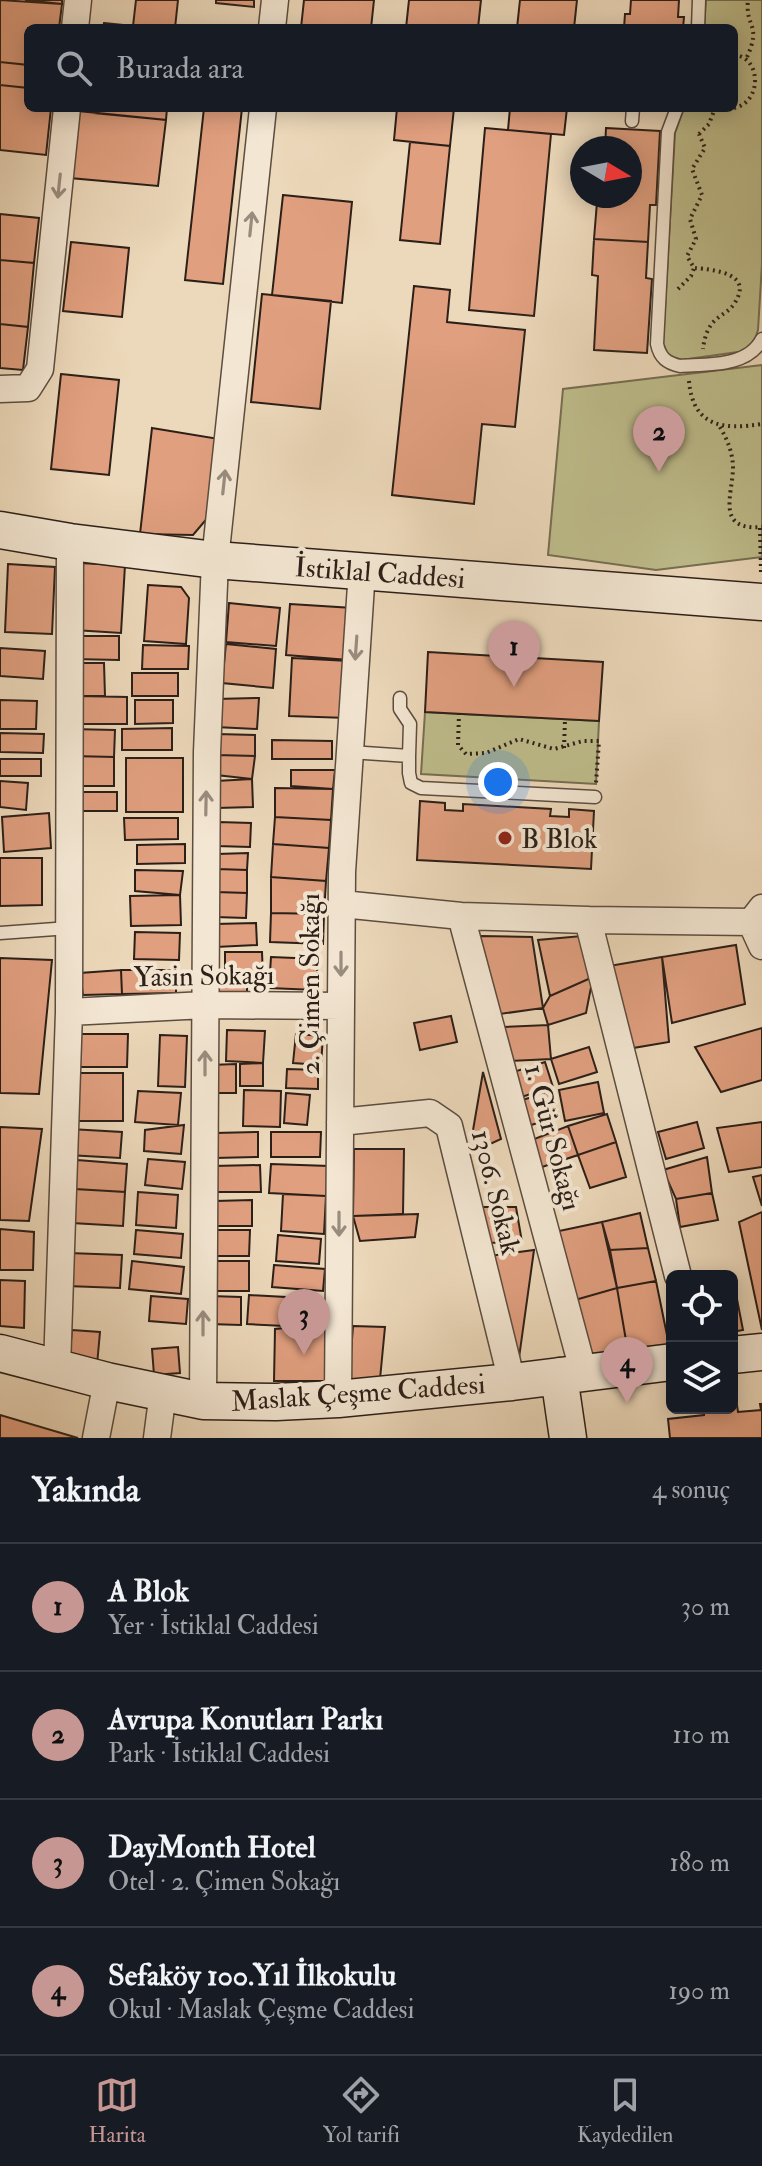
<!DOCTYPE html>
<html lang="tr">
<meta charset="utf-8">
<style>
body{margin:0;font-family:"IM FELL Double Pica",serif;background:#242831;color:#f1f3f6}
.controls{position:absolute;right:24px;bottom:24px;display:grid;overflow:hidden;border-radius:12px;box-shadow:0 4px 20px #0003}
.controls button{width:72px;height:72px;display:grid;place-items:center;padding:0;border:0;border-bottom:2px solid #363941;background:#171b24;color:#f1f3f6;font:40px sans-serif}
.compass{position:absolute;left:570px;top:136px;width:72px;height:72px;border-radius:50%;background:#171b24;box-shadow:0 4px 20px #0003;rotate:100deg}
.you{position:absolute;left:498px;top:782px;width:28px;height:28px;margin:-20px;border:6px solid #fff;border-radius:50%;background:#1a73e8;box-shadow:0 0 0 12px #1a73e833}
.badge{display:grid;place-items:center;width:52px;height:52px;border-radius:50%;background:#c59692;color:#111;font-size:26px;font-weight:700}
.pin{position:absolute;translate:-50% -66px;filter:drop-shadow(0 2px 4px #0008)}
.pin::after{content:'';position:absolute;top:42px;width:28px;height:24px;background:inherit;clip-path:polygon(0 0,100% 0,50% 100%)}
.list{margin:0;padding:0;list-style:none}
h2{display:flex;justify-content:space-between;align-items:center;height:104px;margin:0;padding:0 32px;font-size:34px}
h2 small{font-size:26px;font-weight:400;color:#9ea1a6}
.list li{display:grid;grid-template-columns:52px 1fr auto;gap:24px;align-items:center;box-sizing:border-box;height:128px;padding:0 32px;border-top:2px solid #363941}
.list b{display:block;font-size:30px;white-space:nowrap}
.list p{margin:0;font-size:26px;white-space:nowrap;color:#9ea1a6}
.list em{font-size:26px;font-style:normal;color:#9ea1a6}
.icon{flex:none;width:44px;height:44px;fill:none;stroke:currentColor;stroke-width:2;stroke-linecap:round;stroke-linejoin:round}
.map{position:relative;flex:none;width:762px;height:1438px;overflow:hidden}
.search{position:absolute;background:#171b24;box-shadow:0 4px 20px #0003;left:24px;right:24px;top:24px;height:88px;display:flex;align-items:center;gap:20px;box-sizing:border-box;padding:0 28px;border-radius:12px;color:#9ea1a6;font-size:30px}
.sheet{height:616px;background:#171b24}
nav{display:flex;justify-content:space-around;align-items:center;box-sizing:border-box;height:112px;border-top:2px solid #363941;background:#171b24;font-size:22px;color:#9ea1a6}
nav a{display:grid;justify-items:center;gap:4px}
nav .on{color:#c59692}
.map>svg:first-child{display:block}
</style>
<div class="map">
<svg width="762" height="1438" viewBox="0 0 762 1438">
<rect width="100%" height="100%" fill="#ecd8ba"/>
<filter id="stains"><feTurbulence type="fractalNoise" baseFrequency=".0025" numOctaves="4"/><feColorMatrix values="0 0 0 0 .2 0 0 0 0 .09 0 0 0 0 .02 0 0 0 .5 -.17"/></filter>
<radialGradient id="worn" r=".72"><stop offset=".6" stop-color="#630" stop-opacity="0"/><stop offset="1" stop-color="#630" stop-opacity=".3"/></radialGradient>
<!-- green -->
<path fill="#bebc8b" stroke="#756e52" stroke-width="2" d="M706,0H762V264L758,330L755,339L745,351L681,360L668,355L663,343L675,133L684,108H734V28H704Z
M762,365V557L656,570L548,555L563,389Z
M425,712L599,721L596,784L421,774Z"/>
<!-- building -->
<path fill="#e09f7f" stroke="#2c1f18" stroke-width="2" d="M0,0L62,4L59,28H28V65L0,62Z
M25,0H62V4Z
M136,0H178L175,28L133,26Z
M216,0H254V7L216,3Z
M304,0H374L371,28H301Z
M409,0H481L478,28H406Z
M520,0H577L574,28H517Z
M631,0H679L678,17H684L683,28H624L625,14H630Z
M104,23L133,26L152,28H103Z
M0,62L28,65V88L0,85Z
M0,85L28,88V108H51L46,155L0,150Z
M94,108H167L166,120L94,113Z
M204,108H242L223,284L185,280Z
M397,108H454L450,146L394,140Z
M510,108H567L564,135L508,130Z
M78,111L166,120L158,186L70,178Z
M485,128L551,134L534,316L469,310Z
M606,128L660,131L656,205H650L648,242L594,239L597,202H602V196H630V148H605Z
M410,142L450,146L440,244L400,240Z
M283,195L352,202L342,303L272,295Z
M0,214L39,218L34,263L0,260Z
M594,239L648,242L646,278L652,279L647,353L594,350L598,276L592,275Z
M71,242L129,248L122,317L63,311Z
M0,260L34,263L28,327L0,324Z
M414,286L450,290L447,322L525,330L515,427L482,424L474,504L392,495Z
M262,294L331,301L320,409L251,402Z
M0,324L28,327L23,370L0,368Z
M61,374L119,380L109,475L51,469Z
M152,428L219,439L210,515L193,535L140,534Z
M77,563L125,565L121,633L74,630Z
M8,564L55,567L52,634L5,632Z
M148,585L181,587L189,598L186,644L144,641Z
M229,603L280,608L276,646L226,642Z
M290,604L353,608L349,660L286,655Z
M73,636H119V660L73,659Z
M226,644L276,649L273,688L222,683Z
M143,645L189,646L188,669H142Z
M0,648L45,651L43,679L0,676Z
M428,652L603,662L599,721L425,712Z
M292,658L349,661L347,718L289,716Z
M72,663H104L105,696H79Z
M132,673H178V696H132Z
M79,696L127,697V724H79Z
M259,698L257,729L216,727V699Z
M0,700L37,701L36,729H0Z
M135,700H173V723L135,724Z
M172,728V750H122V729Z
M71,729L115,730L114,757L72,756Z
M0,733L44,734L43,753L0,752Z
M217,734L255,735V756L217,755Z
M272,740L332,741V759H272Z
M217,755L255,756L252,779L216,775Z
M72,756L114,757V786H71Z
M126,758H183V812H126Z
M0,759H41V776H0Z
M291,770H335L333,789L291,786Z
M252,779L253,807L217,808L216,781Z
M0,781L28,783L26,810L0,807Z
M275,788L333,789L331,820L275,817Z
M71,792H117V811H71Z
M420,801L445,803V810L463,811V804L551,809L550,816L569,817V809L594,811L591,869L417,860Z
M49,813L51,848L4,852L2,817Z
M275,817L331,820L329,848L273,844Z
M124,818H178V839L125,840Z
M218,822L251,823L250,847L217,846Z
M185,844V863L137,864V845Z
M273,844L329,848L326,881L271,877Z
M248,853L247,870L217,869V854Z
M0,858H42V905L0,906Z
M217,869L247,870V893L216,892Z
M135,870L183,871L180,895L135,891Z
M271,877L326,881L324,914L271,913Z
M216,892L247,893L246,918L215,917Z
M180,895L181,925L131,926L130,896Z
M271,913L324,914L323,944L270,942Z
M256,923L257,945L216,947L215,924Z
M135,932L180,933L179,960L134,959Z
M480,936L532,937L543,1008L500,1014Z
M582,936L593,977L550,996L538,940Z
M736,945L745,1004L672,1023L662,957Z
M225,952H262L263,978H225Z
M271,957L318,959L316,990L269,988Z
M662,957L669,1042L633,1048L609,966Z
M0,958L52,960L39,1094L0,1093Z
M121,970H176V993L122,994Z
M121,970L122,994L83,995L80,973Z
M593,977L586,1013L548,1025L543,1008L550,996Z
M209,982H247V1002L209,1001Z
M451,1016L457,1042L420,1050L414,1023Z
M548,1025L551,1059L510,1061L503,1027Z
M762,1028V1080L721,1092L695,1047Z
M227,1030L265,1031L263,1063L226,1061Z
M71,1034H128L127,1067H71Z
M296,1034L323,1036L321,1065L293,1063Z
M160,1035L187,1036L185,1087L158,1086Z
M589,1047L597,1072L559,1084L551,1059Z
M545,1062L553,1087L515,1099L507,1074Z
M263,1063V1086H240V1064Z
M236,1064V1093H210V1065Z
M287,1069L318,1070V1089L286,1088Z
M483,1072L501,1139L475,1151L472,1136Z
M68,1073H123V1121H68Z
M598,1082L604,1113L565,1121L559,1090Z
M244,1090L281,1091L280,1127L243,1126Z
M138,1091L181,1093L178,1125L135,1122Z
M551,1091L559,1116L522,1128L513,1103Z
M286,1093L310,1095L307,1125L284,1123Z
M607,1114L616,1142L578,1155L568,1126Z
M697,1122L704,1148L666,1159L658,1132Z
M762,1122V1167L729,1172L717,1128Z
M184,1125L181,1154L144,1151L145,1130Z
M568,1126L578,1155L539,1168L529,1141Z
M0,1127L42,1129L29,1221L0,1220Z
M70,1129L122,1132L120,1158L68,1155Z
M258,1132V1157L215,1158V1133Z
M271,1132H321L320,1157H271Z
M616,1142L626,1177L590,1188L578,1155Z
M354,1149H404L403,1214L353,1216Z
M707,1157L712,1193L676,1199L663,1170Z
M148,1159L185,1162L182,1189L145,1185Z
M77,1160L127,1164L125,1192L75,1189Z
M271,1164L329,1166L326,1196L269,1193Z
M260,1165L261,1192H213V1166Z
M762,1175V1206L753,1177Z
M75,1189L125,1192L123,1226L72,1223Z
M138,1192L178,1195L176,1228L136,1225Z
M712,1193L718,1220L680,1227L676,1199Z
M283,1194L326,1196L324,1234L281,1231Z
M252,1200V1226H215V1201Z
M481,1207H516L522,1242L486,1243Z
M762,1212V1330L739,1222Z
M640,1213L648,1248L610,1250L602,1222Z
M418,1214L415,1237L360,1241L353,1216Z
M602,1222L617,1288L575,1300L559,1231Z
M0,1229L34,1232L33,1270H0Z
M136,1230L183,1234L181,1258L134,1254Z
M210,1230H250L249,1256H210Z
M278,1235L321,1239L319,1264L276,1261Z
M648,1248L656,1281L617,1288L610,1250Z
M534,1250L518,1365L489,1256Z
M69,1253L122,1255L120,1288L67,1286Z
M132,1261L184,1267L181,1294L129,1289Z
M209,1261H249V1291H209Z
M274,1265L325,1269L323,1291L272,1287Z
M0,1280L25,1281L24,1328L0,1326Z
M656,1281L669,1345L628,1352L617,1288Z
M617,1288L628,1352L588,1356L575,1300Z
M735,1289L743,1330L732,1332V1290Z
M249,1295L286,1297L284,1326L247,1324Z
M151,1296L188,1299L186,1324L149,1321Z
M210,1296L241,1297V1325L209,1324Z
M334,1323L332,1381H274L275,1329Z
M353,1326L385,1327L380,1379L349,1381Z
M72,1330L100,1332L97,1365L69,1363Z
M178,1347L180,1373L154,1375L152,1349Z
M760,1404H762V1438H670L668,1419L704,1415V1409L732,1408L737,1405L738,1412L761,1410Z
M0,1415L78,1438H0Z"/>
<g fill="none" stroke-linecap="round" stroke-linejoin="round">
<defs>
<path id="lane" d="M698,28L699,0
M677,108L668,132L657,344C660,358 667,363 680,366C708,364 748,367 762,339
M632,121L633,108
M400,698V709L410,724L409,756
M350,752L409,756V773L411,783L421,788L595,797
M0,933L69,928"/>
<path id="street" d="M75,28L78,0
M272,28L275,0
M0,389L28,388L40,369L67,108
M342,904L461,916L588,920
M762,908L751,922L762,946
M461,916L584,1374
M69,1012L205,1005L341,1006
M340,1122L430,1113L449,1126L512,1382
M678,1276L588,920L751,922
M57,1368L69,1012L70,542
M338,1399L342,872L362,570
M203,1401L207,752L215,560L263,108
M96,1438L107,1381
M157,1438L163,1392"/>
<path id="secondary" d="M0,530L70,542L215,560L762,602
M0,1353L107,1381L203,1401L276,1402L338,1399L512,1382L672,1362
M732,1355L762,1352
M559,1376L568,1438"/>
</defs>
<!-- lane casing -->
<use href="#lane" stroke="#5c4d40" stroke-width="15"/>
<!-- street casing -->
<use href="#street" stroke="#5c4d40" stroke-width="29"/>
<!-- secondary casing -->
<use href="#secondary" stroke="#2c1f18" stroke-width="39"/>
<!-- path -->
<path stroke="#2c1f18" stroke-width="4" stroke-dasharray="2 4" stroke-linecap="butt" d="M734,55C762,57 762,103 734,108
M747,57C762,24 745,28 748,0
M699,134L709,124L715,108
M695,268C714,270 755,273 734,304C728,313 717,316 711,325C706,332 704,341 703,349
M678,289L691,276L694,268L687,256L696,239L690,219L702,195L692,169L705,148L699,134
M689,381C693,427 723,430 762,424
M720,427C728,441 733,453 733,469C732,496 716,531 762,527
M760,528L761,573
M459,713L458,745L466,754L486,753L519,739L554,749L583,741H599L596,783
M564,748L565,719"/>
<!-- lane -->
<use href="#lane" stroke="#f3e6d2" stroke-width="12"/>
<!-- street -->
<use href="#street" stroke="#f3e6d2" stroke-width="26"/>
<!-- secondary -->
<use href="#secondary" stroke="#f3e6d2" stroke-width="36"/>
</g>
<!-- one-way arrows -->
<defs><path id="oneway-shaft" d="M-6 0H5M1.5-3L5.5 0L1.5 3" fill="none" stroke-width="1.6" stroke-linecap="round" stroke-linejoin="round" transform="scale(2)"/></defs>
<g stroke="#998c7e">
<use href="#oneway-shaft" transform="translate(59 186) rotate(96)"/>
<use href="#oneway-shaft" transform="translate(251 224) rotate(-84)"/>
<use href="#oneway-shaft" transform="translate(224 482) rotate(-84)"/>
<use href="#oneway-shaft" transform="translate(356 648) rotate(94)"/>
<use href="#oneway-shaft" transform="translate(206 803) rotate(-89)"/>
<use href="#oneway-shaft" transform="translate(341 964) rotate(90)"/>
<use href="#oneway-shaft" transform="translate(205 1063) rotate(-90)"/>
<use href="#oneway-shaft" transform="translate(339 1224) rotate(90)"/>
<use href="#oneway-shaft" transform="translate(203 1323) rotate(-90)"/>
</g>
<!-- markers -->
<circle fill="#8f2418" stroke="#f3e6d2" stroke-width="3" cx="505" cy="838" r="8"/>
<g text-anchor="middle" stroke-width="8" stroke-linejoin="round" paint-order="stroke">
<!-- street labels -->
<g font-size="28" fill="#2c1f18" stroke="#f3e6d2">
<text transform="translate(380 572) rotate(4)" y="10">İstiklal Caddesi</text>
<text transform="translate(204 975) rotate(-1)" y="10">Yasin Sokağı</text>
<text transform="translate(309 984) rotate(-90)" y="10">2. Çimen Sokağı</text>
<text transform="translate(554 1137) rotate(75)" y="10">1. Gür Sokağı</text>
<text transform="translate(497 1192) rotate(76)" y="10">1306. Sokak</text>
<text transform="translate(358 1392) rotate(-4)" y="10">Maslak Çeşme Caddesi</text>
</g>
<!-- poi labels -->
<g font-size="28" fill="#2c1f18" stroke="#f3e6d2" text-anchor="start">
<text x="521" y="848">B Blok</text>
</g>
</g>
<rect width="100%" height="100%" filter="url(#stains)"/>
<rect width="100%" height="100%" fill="url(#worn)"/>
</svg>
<div class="controls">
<button><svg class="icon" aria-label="locate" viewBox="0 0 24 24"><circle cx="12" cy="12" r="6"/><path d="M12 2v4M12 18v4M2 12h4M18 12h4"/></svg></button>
<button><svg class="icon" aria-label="layers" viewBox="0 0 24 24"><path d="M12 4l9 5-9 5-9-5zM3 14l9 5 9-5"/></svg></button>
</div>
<svg class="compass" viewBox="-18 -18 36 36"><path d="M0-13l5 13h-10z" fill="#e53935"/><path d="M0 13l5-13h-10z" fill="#9ea1a6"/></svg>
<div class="you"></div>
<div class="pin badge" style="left:514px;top:687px">1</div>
<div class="pin badge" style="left:659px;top:472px">2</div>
<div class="pin badge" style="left:304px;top:1355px">3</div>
<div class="pin badge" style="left:627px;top:1403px">4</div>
<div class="search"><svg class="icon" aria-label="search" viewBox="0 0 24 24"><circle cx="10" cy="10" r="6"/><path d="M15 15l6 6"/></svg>Burada ara</div>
</div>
<section class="sheet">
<h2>Yakında<small>4 sonuç</small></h2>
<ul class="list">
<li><span class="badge">1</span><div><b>A Blok</b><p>Yer · İstiklal Caddesi</p></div><em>30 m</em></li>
<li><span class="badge">2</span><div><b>Avrupa Konutları Parkı</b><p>Park · İstiklal Caddesi</p></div><em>110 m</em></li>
<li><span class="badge">3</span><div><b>DayMonth Hotel</b><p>Otel · 2. Çimen Sokağı</p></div><em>180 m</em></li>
<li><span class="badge">4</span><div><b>Sefaköy 100.Yıl İlkokulu</b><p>Okul · Maslak Çeşme Caddesi</p></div><em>190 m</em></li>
</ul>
</section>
<nav>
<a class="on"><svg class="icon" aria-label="map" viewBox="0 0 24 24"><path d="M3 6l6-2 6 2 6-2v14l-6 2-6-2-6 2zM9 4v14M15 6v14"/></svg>Harita</a>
<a><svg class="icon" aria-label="directions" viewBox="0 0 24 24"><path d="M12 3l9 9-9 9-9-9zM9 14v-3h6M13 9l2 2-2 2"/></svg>Yol tarifi</a>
<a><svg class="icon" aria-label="saved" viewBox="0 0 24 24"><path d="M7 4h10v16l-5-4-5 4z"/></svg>Kaydedilen</a>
</nav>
